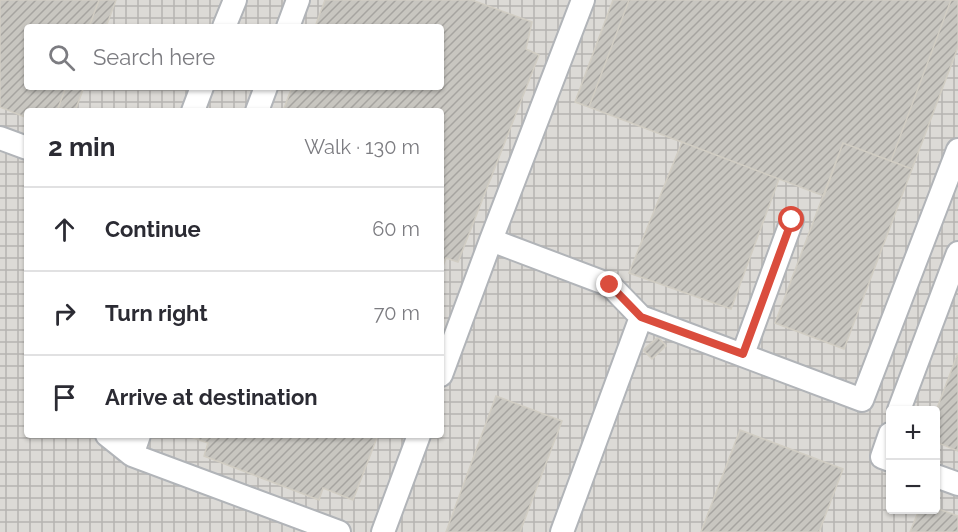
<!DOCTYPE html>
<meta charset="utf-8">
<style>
body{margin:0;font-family:Raleway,sans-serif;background:#f2f2f3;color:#2b2b33}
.controls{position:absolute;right:18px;bottom:18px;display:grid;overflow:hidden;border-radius:6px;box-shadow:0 2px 4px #0004}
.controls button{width:54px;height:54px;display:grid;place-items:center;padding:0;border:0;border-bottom:2px solid #e1e1e2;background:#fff;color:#2b2b33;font:30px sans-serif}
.stop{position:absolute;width:18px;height:18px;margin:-14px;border:4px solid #da4d3d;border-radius:50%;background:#fff}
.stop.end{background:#da4d3d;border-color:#fff;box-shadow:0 2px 6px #0008}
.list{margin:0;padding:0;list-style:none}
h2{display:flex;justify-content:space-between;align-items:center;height:78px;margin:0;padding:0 24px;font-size:26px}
h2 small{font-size:20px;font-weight:400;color:#7c7c81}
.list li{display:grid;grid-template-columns:39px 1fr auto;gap:18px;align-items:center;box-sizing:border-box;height:84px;padding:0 24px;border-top:2px solid #e1e1e2}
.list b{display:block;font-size:22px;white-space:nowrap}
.list em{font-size:20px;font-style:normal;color:#7c7c81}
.icon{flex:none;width:33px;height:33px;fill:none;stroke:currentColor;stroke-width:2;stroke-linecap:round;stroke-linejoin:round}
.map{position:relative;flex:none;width:958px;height:532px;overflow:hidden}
.search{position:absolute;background:#fff;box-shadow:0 2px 4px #0004;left:24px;top:24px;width:420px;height:66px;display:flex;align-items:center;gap:15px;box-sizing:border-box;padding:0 21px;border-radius:6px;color:#7c7c81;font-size:22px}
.panel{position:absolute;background:#fff;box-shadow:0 2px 4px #0004;left:24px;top:108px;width:420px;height:330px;border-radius:6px}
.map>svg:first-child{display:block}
</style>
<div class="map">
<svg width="958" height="532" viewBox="0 0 958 532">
<defs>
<pattern id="industrial-grid" width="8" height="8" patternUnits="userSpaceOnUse" patternTransform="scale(1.5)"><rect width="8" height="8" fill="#dcdad6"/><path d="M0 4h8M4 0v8" fill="none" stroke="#b6b4b1"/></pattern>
<pattern id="building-hatch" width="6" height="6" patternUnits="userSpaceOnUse" patternTransform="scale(1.5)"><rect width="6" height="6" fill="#c8c6c0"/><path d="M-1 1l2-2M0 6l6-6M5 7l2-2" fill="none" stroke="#a6a4a0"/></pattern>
</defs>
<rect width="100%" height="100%" fill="#edebe4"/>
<!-- industrial -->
<path fill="url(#industrial-grid)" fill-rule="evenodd" d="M0,0H958V532H0ZM27,27H441V87H27ZM27,111H441V435H27ZM890,410H936V510H890Z"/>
<!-- building -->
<path fill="url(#building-hatch)" stroke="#d1cdc3" stroke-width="1.5" d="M0,0H99L89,27H27V87H66L57,111H27V118L0,107Z
M99,0H116L106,27H89Z
M325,0H472L532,22L526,49L539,55L458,262L446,258L441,272V111H283L292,87H441V27H315Z
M613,0H629L589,107L575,102Z
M629,0H951L891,161L843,143L824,196L589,107Z
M951,0H958V47L912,169L891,161Z
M66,87H84L75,111H57Z
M682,142L779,179L731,309L629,273Z
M843,143L912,169L844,349L775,323Z
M658,337L666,346L652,359L643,350Z
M958,353V451L936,442V411Z
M496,396L562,421L520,532H446Z
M740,430L843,469L819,532H701Z
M185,435H378L353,500L323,488L319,500L204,456L208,443Z
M936,508L958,516V532H910L919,510H936Z"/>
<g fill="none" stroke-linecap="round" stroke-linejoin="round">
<defs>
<path id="minor" d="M224,27L235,0
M288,27L298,0
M193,111L202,87
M257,111L266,87
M0,138L27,148
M491,240L610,285L641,317L862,400L958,150
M743,354L792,220
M441,375L491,240L583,0
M899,410L958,253
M890,434L882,457L890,460
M107,435L132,455
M139,435L132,455L339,532
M936,476L958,484
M383,532L419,435
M562,532L641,317"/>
</defs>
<!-- minor casing -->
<use href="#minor" stroke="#b1b4b8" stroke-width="26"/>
<!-- minor -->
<use href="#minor" stroke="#fff" stroke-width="22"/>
</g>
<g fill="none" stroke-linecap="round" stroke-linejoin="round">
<!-- route -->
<path stroke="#da4d3d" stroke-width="8" d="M610,285L641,317L743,354L792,220"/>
</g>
</svg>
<div class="controls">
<button>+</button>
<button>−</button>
</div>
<div class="stop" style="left:792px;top:220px"></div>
<div class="stop end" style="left:610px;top:285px"></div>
<div class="search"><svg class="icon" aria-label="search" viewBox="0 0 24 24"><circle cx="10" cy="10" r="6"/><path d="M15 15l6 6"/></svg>Search here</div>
<section class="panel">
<h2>2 min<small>Walk · 130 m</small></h2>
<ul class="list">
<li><svg class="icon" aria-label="ahead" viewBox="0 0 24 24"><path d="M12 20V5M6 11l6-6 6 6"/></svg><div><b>Continue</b></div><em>60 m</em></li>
<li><svg class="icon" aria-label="right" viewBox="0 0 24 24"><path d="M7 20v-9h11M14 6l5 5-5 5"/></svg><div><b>Turn right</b></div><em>70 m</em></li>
<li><svg class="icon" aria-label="arrive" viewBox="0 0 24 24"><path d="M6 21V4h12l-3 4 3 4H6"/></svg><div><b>Arrive at destination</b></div></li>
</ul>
</section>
</div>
